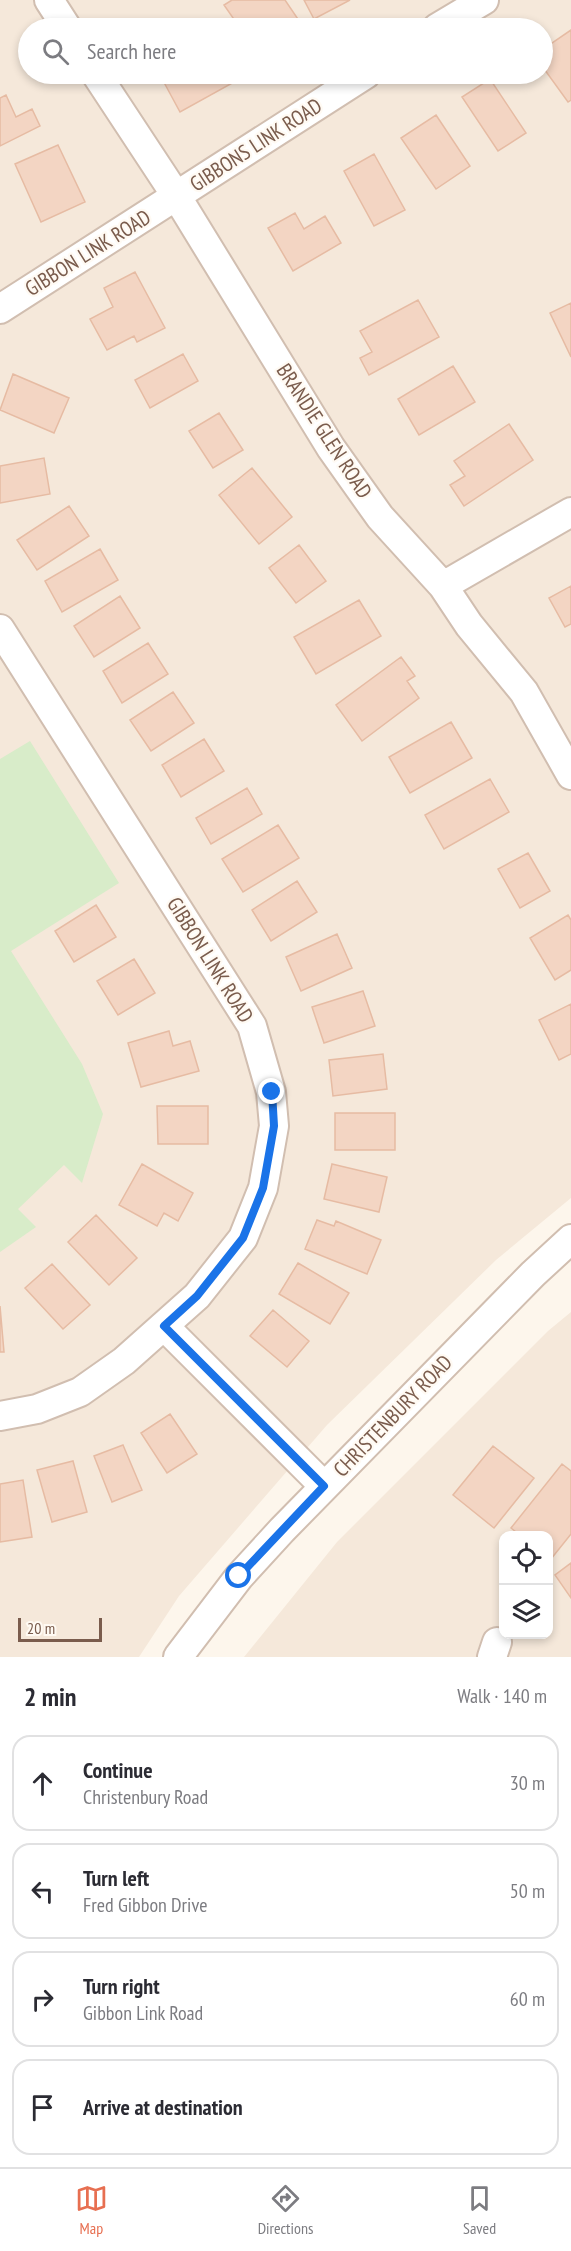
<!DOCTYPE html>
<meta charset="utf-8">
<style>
body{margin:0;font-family:"PT Sans Narrow",sans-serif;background:#f2f2f3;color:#2b2b33}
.controls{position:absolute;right:18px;bottom:18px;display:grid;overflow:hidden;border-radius:12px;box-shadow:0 3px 9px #0003}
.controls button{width:54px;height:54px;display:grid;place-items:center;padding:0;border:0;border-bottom:2px solid #e1e1e2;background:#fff;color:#2b2b33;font:30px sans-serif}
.scale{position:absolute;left:18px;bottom:15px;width:84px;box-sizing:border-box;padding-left:6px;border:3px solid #7a5c4d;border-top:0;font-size:16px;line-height:21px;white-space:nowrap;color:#7a5c4d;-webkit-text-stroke:4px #fffaf3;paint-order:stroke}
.stop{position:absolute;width:18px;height:18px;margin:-14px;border:4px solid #1a73e8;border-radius:50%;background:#fff}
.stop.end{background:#1a73e8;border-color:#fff;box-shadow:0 2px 6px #0008}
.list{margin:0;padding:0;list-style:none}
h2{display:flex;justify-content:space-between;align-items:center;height:78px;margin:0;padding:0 24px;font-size:26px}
h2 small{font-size:20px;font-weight:400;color:#7c7c81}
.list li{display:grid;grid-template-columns:39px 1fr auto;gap:18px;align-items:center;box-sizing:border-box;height:96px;margin:0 12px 12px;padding:0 12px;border:2px solid #e1e1e2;border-radius:18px}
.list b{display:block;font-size:22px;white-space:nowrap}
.list p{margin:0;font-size:20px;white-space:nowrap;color:#7c7c81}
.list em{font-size:20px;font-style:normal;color:#7c7c81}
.icon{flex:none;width:33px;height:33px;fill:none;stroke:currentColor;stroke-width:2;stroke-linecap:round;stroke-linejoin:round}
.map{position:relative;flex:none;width:571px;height:1657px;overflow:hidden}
.search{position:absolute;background:#fff;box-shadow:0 3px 9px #0003;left:18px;right:18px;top:18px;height:66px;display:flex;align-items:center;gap:15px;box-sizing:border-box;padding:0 21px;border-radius:33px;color:#7c7c81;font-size:22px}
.sheet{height:510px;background:#fff}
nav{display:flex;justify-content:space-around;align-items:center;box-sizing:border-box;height:84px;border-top:2px solid #e1e1e2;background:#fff;font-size:16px;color:#7c7c81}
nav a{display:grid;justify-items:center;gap:3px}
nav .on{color:#e76f51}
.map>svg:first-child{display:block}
</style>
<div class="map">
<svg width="571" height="1657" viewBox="0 0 571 1657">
<rect width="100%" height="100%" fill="#fdf6ec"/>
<!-- residential -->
<path fill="#f5e8da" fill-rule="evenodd" d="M0,0H571V1198L496,1260L327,1425L179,1596L139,1657H0ZM28,28H542V74H28Z
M571,1312V1657H244L337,1542L548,1331ZM504,1536H548V1634H504Z"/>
<!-- green -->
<path fill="#d8ecc9" d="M30,741L119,883L11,951L82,1064L103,1114L82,1183L64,1165L18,1209L36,1227L0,1252V759Z"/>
<!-- building -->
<path fill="#f3d5c3" stroke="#e6bba3" stroke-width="1.5" d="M232,0H285L304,28H240L224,5Z
M304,0H350L314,19Z
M571,30V100L568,102L542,66V50Z
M163,74H232L236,81L180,112L160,75Z
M490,79L526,133L498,151L462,97Z
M6,95L16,117L32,109L40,126L0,146V98Z
M436,115L470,166L436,189L401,138Z
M58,145L85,202L41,222L15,164Z
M374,154L405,210L374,226L344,171Z
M295,213L304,229L325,216L341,243L293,271L268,228Z
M135,272L165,328L137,342L134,336L107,350L90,319L113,307L104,288Z
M418,300L439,337L369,375L360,358L372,352L360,331Z
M571,303V357L550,313Z
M183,354L198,381L150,408L135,380Z
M453,366L475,402L419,435L398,399Z
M13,374L69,398L54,433L0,410Z
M219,413L243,450L213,468L189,431Z
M509,424L533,460L464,506L450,485L465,476L454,461Z
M44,458L50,494L0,503V466Z
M252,468L292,517L259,544L219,495Z
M69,506L89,536L37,570L17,540Z
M299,545L326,581L296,603L269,568Z
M100,549L118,580L62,612L45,581Z
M571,586V624L565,627L549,598Z
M120,596L140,628L94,657L74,626Z
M359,600L381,636L316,674L294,637Z
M148,643L168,674L122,703L103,671Z
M401,657L415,676L407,681L419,698L362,741L336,705Z
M173,692L194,723L151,751L130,720Z
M451,722L472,758L410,793L389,757Z
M204,739L224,771L181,797L162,765Z
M490,779L509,812L444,849L425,815Z
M247,788L262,814L211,844L196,818Z
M278,825L299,858L243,892L222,859Z
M528,853L550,891L520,908L498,869Z
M297,881L317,912L271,941L252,910Z
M96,905L116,937L74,962L55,931Z
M568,915L571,920V970L555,980L530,938Z
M337,934L352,968L301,991L286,957Z
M134,959L155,993L118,1015L97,981Z
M363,991L375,1026L324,1043L312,1007Z
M571,1004V1054L559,1060L539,1020Z
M169,1031L173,1046L190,1041L199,1071L141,1087L128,1043Z
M383,1054L387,1089L333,1096L329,1060Z
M157,1106H208V1144H158Z
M335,1113H395V1150H335Z
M142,1164L193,1193L178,1221L164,1213L157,1226L119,1205Z
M332,1164L387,1177L379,1212L324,1199Z
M96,1215L137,1258L109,1285L68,1242Z
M317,1220L334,1226L336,1221L381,1240L367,1274L305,1249Z
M298,1263L349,1293L330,1324L279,1294Z
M52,1264L90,1305L63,1329L25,1288Z
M0,1306L4,1352H0Z
M273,1310L309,1341L287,1367L250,1336Z
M170,1414L197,1454L167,1473L141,1433Z
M123,1445L142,1490L112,1502L94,1456Z
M493,1446L534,1478L494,1528L453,1495Z
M73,1461L87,1512L52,1522L37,1470Z
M562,1464L571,1471V1534L551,1559L548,1557V1536H521L511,1528Z
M23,1480L32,1537L0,1542V1484Z
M571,1563V1598L555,1575Z"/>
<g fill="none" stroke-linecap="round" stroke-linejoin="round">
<defs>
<path id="street" d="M49,0L67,28
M437,28L484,0
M96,74L177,197L331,448L380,517L443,586L469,625L524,692L571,775
M0,309L366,74
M443,586L571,512
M0,629L252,1026L271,1092L274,1126L263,1188L243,1238L197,1296L124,1361L80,1392L37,1409L0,1416
M164,1326L324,1486
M178,1657L239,1577L282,1530L533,1274L571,1239
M492,1657L497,1642"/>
</defs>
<!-- street casing -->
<use href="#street" stroke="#d1beb0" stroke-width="32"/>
<!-- street -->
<use href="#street" stroke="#fff" stroke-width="28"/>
</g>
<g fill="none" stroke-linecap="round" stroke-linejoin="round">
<!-- route -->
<path stroke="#1a73e8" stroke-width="8" d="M239,1576L324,1486L164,1326L197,1296L243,1238L263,1188L274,1126L272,1092"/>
</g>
<g text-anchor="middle" stroke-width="4.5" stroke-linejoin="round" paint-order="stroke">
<!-- street labels -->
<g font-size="21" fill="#7a5c4d" stroke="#fffaf3">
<text transform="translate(256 145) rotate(-33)" y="7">GIBBONS LINK ROAD</text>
<text transform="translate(88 253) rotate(-32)" y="7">GIBBON LINK ROAD</text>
<text transform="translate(324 431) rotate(57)" y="7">BRANDIE GLEN ROAD</text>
<text transform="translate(210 960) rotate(58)" y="7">GIBBON LINK ROAD</text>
<text transform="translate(393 1416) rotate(-46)" y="7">CHRISTENBURY ROAD</text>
</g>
</g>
</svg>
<div class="controls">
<button><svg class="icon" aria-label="locate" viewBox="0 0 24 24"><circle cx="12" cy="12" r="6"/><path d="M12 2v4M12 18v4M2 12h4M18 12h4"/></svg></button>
<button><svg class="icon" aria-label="layers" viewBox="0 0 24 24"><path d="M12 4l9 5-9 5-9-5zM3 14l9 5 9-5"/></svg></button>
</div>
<div class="scale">20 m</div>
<div class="stop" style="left:239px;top:1576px"></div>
<div class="stop end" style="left:272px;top:1092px"></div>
<div class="search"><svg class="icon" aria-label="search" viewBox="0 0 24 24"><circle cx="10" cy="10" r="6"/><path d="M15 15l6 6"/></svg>Search here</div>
</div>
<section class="sheet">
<h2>2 min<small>Walk · 140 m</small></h2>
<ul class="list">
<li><svg class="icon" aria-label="ahead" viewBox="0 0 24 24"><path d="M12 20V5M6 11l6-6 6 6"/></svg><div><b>Continue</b><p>Christenbury Road</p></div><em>30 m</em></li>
<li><svg class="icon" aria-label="left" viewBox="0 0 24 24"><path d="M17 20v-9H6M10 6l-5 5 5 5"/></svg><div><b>Turn left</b><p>Fred Gibbon Drive</p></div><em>50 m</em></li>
<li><svg class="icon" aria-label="right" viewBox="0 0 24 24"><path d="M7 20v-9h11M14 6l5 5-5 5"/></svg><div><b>Turn right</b><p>Gibbon Link Road</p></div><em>60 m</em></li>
<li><svg class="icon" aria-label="arrive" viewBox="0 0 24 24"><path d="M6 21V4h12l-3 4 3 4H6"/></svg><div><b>Arrive at destination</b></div></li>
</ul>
</section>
<nav>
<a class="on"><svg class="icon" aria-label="map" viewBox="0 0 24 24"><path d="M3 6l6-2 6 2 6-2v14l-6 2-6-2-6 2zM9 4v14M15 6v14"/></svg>Map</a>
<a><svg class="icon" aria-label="directions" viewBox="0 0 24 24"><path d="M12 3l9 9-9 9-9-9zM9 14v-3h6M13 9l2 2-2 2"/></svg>Directions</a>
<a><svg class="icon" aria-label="saved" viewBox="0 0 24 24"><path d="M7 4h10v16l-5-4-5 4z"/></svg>Saved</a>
</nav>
